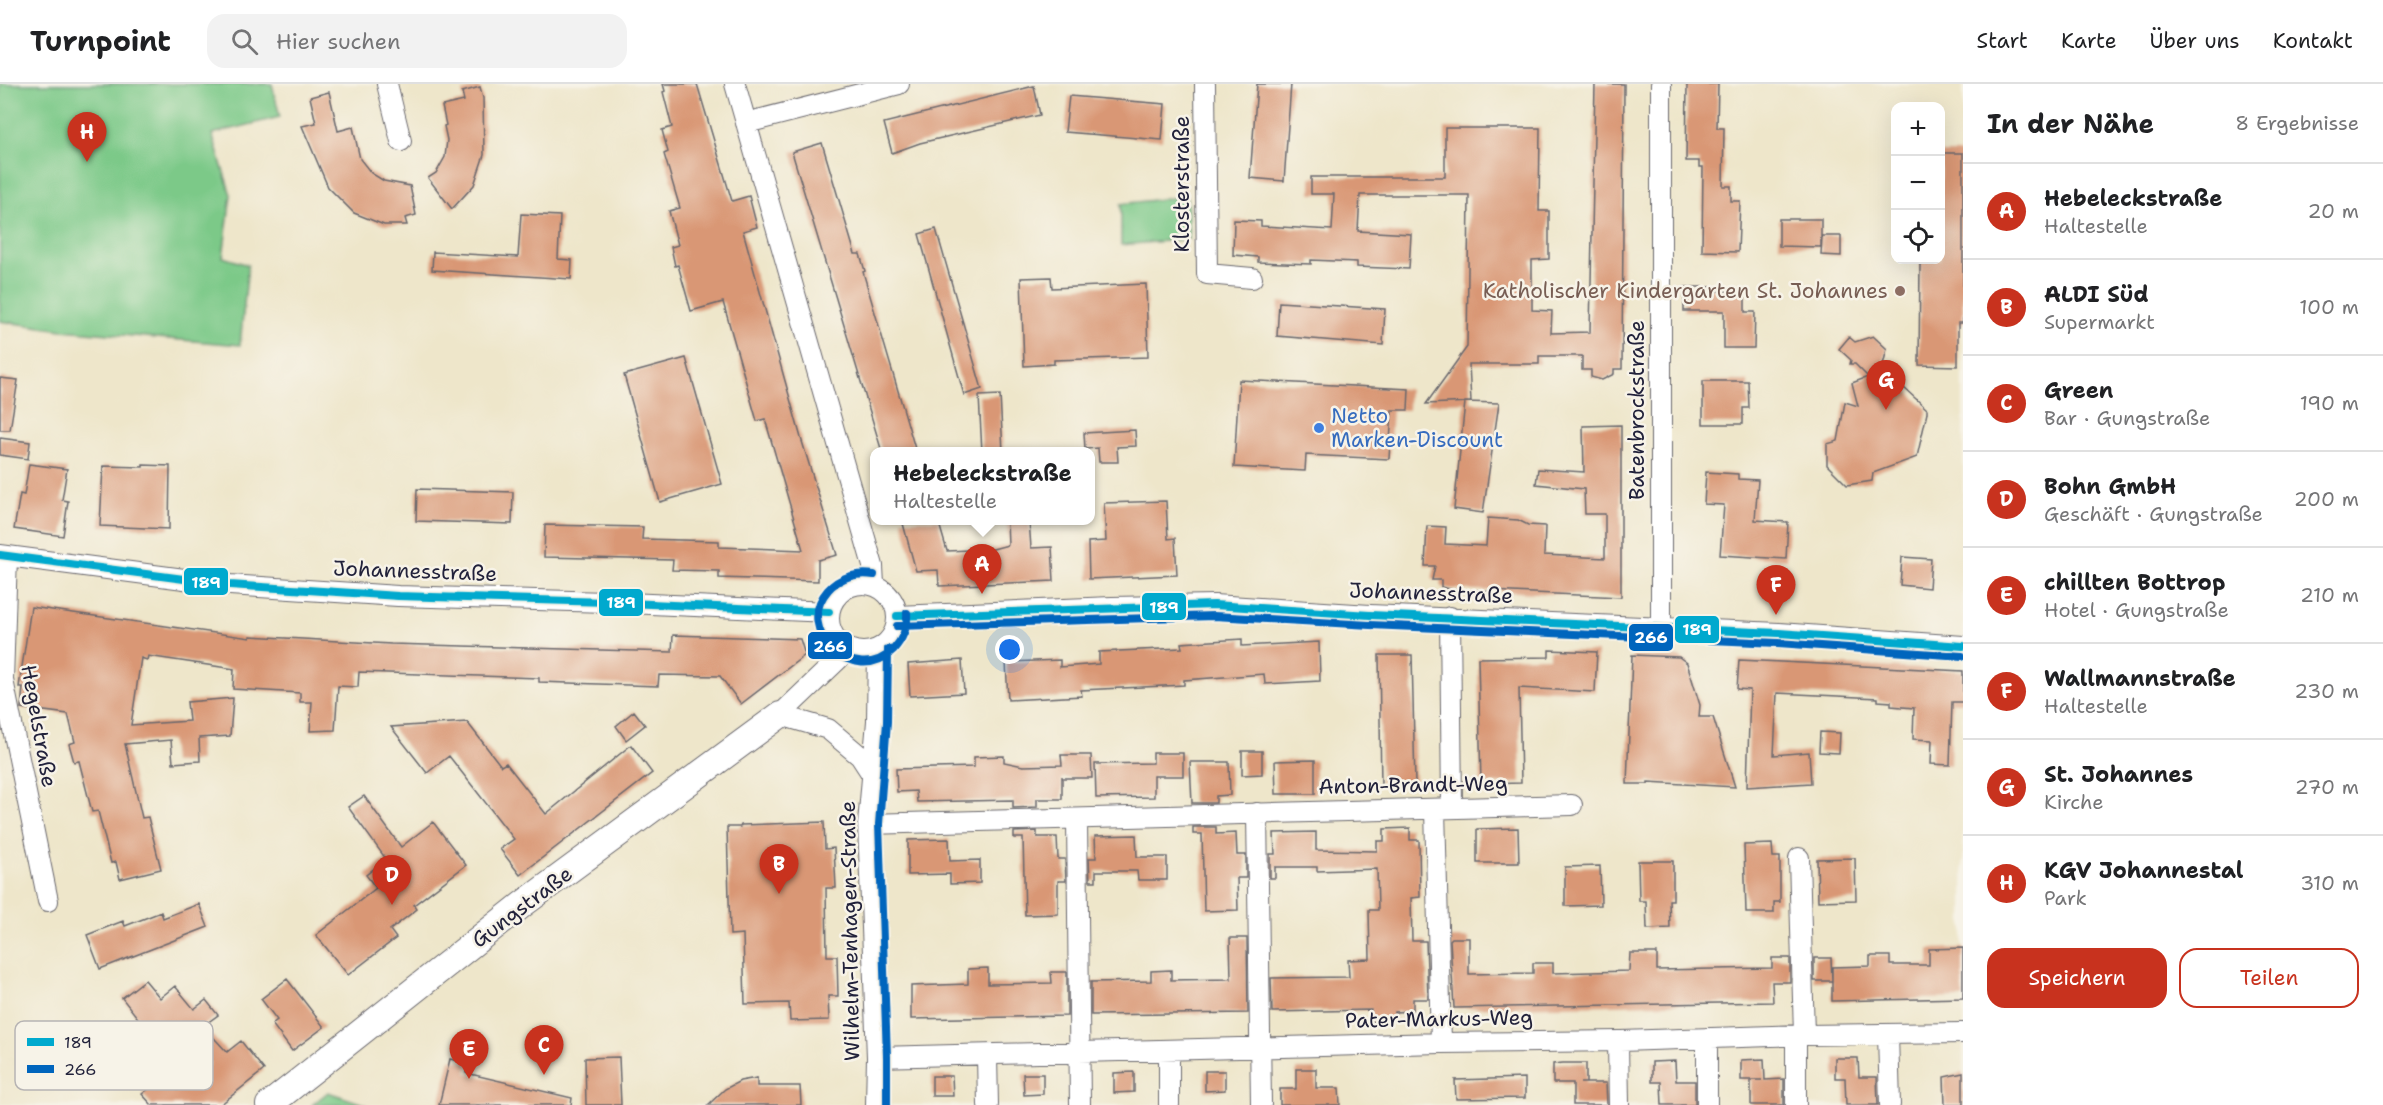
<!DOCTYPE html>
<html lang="de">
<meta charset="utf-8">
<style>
body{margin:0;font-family:"Shantell Sans",sans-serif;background:#f2f2f2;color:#202124}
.controls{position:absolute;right:18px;top:18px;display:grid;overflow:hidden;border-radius:12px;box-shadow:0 6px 24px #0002}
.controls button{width:54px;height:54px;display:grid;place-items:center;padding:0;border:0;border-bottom:2px solid #e0e0e0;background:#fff;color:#202124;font:30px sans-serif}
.you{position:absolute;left:1010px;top:566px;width:21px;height:21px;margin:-15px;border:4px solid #fff;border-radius:50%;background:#1a73e8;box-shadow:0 0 0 9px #1a73e833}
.badge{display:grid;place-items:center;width:39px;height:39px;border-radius:50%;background:#c8321e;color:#fff;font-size:20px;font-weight:700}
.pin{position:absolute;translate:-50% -50px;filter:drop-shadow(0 2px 3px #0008)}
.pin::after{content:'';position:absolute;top:32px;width:21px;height:18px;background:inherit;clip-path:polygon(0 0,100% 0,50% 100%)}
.popup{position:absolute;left:870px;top:363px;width:225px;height:78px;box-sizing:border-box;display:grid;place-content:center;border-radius:12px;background:#fff;filter:drop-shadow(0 2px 4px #0005);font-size:20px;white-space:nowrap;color:#757577}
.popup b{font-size:22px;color:#202124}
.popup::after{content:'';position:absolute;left:50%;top:100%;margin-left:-12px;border:12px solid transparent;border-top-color:#fff}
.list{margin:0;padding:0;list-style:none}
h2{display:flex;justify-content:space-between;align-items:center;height:78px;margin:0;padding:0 24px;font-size:26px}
h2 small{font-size:20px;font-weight:400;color:#757577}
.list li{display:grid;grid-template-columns:39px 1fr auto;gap:18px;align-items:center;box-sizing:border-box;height:96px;padding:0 24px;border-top:2px solid #e0e0e0}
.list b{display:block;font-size:22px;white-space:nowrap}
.list p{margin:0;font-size:20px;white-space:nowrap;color:#757577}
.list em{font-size:20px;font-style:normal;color:#757577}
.actions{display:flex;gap:12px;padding:18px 24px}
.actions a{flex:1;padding:14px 0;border:2px solid #c8321e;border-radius:18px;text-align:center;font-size:21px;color:#c8321e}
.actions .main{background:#c8321e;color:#fff}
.icon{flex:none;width:33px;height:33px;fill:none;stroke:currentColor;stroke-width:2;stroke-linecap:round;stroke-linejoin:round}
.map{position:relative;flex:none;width:1963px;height:1021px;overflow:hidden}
header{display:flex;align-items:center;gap:36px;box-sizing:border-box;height:84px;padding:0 30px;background:#fff;border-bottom:2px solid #e0e0e0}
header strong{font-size:28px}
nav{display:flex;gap:33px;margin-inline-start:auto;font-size:21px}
.search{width:420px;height:54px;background:#f2f2f2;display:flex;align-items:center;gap:15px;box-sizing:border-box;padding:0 21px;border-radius:18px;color:#757577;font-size:22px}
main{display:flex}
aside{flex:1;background:#fff}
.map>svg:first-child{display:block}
</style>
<header>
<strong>Turnpoint</strong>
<div class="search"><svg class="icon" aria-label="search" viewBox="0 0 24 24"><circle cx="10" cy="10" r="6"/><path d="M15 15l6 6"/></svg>Hier suchen</div>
<nav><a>Start</a><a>Karte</a><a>Über uns</a><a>Kontakt</a></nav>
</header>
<main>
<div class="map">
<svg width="1963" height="1021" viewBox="0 0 1963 1021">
<rect width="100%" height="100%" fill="#f7f3e8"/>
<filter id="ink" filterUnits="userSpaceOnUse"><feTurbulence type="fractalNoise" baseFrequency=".0167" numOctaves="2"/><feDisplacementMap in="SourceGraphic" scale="12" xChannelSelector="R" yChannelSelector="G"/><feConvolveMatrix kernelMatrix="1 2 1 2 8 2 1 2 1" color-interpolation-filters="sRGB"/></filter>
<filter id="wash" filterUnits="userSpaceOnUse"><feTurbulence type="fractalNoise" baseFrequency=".008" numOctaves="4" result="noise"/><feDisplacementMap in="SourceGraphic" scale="24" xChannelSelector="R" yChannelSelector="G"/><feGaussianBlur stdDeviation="1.35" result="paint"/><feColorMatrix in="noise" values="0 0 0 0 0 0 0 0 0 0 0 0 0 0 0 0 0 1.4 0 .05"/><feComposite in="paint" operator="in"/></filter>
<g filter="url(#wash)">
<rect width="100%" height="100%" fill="#eee6ca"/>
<!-- green -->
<path fill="#7bc988" stroke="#4e7662" stroke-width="1.5" d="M0,0H272L280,33L212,50L231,111L223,173L248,181L240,261L62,246L0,237Z
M1187,112L1189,155L1121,161V120Z
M328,1008L366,1021H312Z"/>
<g id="blocks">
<!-- building -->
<path fill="#d99775" d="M663,0H697L732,117L749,112L757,143L743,147L801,354L837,471L818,476V497L719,494V487L672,486L673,476L544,473L545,441L643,443L642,455L719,457V463L803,466L765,335L757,337L723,218L691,227L678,181L675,182L671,163L678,161L669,127L680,124L664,70L668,68L662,46L672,43L663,8L665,7Z
M1257,0H1291L1284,97L1250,94Z
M1595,0H1624L1622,285H1614V290L1602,296L1591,293V286H1582V272H1539V280H1469L1471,318L1426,320L1467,263L1469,111H1360L1358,147L1411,150L1409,185L1357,183V178L1311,176V180L1258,178V173L1233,171L1234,136L1261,137V142L1332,146L1334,110H1311V93H1445V44H1540L1539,127H1549V175L1532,176V226L1552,227L1551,249L1590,248Z
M1687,0H1718L1717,44H1724L1723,102H1731V117H1740L1738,168L1702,167L1703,83H1699V77H1686Z
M1034,2L1040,31L920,59L892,69L884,39Z
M480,3L483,14L484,71L474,101L452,125L428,94L436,89L445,73L447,56L444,42L446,41L442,22L464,17L462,8Z
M329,8L338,47L353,43L360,75L371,89L384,97L410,102L416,131L405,134L407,141H384L354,129L328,103L302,42L316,39L310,13Z
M1069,12L1165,20L1162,56L1065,48Z
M822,59L855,170H860L865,187L863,188L916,368H882L792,68Z
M1941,69H1963V239H1958V282L1919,281L1920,176H1941Z
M521,130L560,132L558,175L572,176L571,195L432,186L433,168L518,173Z
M1779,135H1821V163L1779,162Z
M936,145L982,305L964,311L919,150Z
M1822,152H1841V172L1821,171Z
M1051,193L1052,204L1146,200L1148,273L1054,276V280L1024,282L1021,194Z
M1684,203H1713V207H1745V228H1755L1754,264H1724V227H1684Z
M1279,218L1385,225L1383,261L1277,252Z
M1873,252L1887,265L1883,281H1879L1927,325V329L1917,373L1873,389L1872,397L1847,401L1827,381V360L1838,357L1845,318L1858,322L1852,299L1868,293L1855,280H1850L1851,276L1839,265L1849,253L1855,258Z
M686,274L722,400L660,418L624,291Z
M0,294L18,296L10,346H0Z
M1239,296L1409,305L1408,326H1392L1389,375L1306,371L1305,387L1234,383Z
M1703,297H1748L1749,324H1743V340H1703Z
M1000,311L1003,368H982L979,312Z
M1465,318L1499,319L1483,429L1454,425Z
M1621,341V513L1450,505L1441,503V496H1432L1435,482H1425L1427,442L1446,443L1445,460L1486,462L1488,434L1518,436L1528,441L1545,442L1544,471L1605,474V430H1585L1584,405L1536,400L1538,385L1584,388L1583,342Z
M1135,346L1136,362L1117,363L1118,378H1099L1098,364L1085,365L1084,349Z
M0,354L30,358L28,375L0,371Z
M29,380L67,385L62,416L68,417L63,452L14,445L20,410L24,411Z
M143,381L170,382L169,445L100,442L103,382L143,383Z
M1706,388L1738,390V395L1758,396L1755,436L1788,438L1786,475L1720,471L1724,421L1704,420Z
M417,405L513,408L512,440L416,437Z
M1166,417L1168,455L1175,454L1177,491L1089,495L1088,458L1106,457L1104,419Z
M902,436H938L947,467L993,465L1008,461L1007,436H1029L1031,464L1052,463L1054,497L939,502L938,486L916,487Z
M1902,473L1931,475L1929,504L1900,501Z
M31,523L250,554V552L391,560L672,568L673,551L800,555L805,571L741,620L720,592L659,591L658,602L539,598V594L359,588L358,603L338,602L335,646L310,647L312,618H300V609L233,605L234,585L148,572L147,576L141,574L131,641L189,637L187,618L233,614L230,652L199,654L200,677L173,679L171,656L125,660L142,734L148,733L161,785L120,795L116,778L111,779L98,727L92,728L79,677L74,678L69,660L75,658L68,630L21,624L23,603H19Z
M1242,555V562L1319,558L1320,597L1265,600L1264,590L1184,596V601L1081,606L1082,612L1008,616L1006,578L1060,576V583L1099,580V568L1182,564L1181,559Z
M1549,566L1597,568L1595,608L1519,604L1521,699L1481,700L1478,574L1549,573Z
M1379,571H1412L1415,701L1381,702Z
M1632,571L1679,573L1687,579L1700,621L1699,633H1713L1735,703L1648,698V700H1627Z
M962,576L964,609L910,612L908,580Z
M1739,576L1963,587V618H1952L1950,681L1931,680L1932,656L1913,655L1914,624L1891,622V618L1878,617V614L1777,609L1774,671L1809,668L1811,699L1747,703L1750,606L1737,605Z
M634,627L645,641L626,656L616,642Z
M467,638L501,682L506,679L546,730L631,661L652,689L520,791L500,765L514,755L449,672L427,689L391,643Z
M1820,648L1840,649L1839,669L1819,668Z
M1242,667H1262V690L1242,691Z
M1153,669H1183V692H1154V713L1096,714L1095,680L1153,679Z
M1061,671H1091L1092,694H1062V692V715H1037V723L1013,724V716L917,718L916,707L897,708L896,685L974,683V673L1004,672V678L1023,682L1062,681Z
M1315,676V710H1276L1275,677Z
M1190,678H1229L1230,711L1216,712V719H1192Z
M364,712L401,763L433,738L466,781L414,821L417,825L390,846L396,854L348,891L316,851L376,804L366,791L386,775L348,723Z
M824,738L825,765L834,764L836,804H826L827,872H837L838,912H828L829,936L790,937L789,919L745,920L743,850L730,851L727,743H740L741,741Z
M1193,743H1216V750L1236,749L1237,771H1246V794H1237L1238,826L1204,827L1202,750H1193Z
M1410,744V756H1419L1420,813L1411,814L1412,857H1426L1428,915H1413V927L1395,928V937L1372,938L1371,926L1272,928L1271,894L1349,893L1348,876L1370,875L1369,826H1378L1377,785L1317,787V783H1275V794H1270V770H1275L1274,749L1316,748V766L1377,767V757H1384V745Z
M1518,744L1519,779H1477V745Z
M1037,747V753H1057L1058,775H1065L1066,797H1058V830L1025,831L1023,754H1014V748Z
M1136,751L1137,773H1167V796H1138L1137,787H1096V797H1090L1089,774H1096L1095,752Z
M949,755L950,777L980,776V799L950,800V790L908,791V756Z
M1772,760L1773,773H1780V818H1774V829H1746L1744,761Z
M1855,774L1856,816L1818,817L1817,775Z
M1638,777H1673V816H1669L1670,844L1647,845L1646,817H1639Z
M1600,782L1601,821L1565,822V783Z
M199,820L208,843L100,885L87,851L123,837L125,842L161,828L163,834Z
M1230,854H1247L1248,929L1091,931V898L1151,897V887L1171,886V896L1231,895Z
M1452,854H1469V890L1533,889V879H1553V889L1629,887L1630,869H1657V886L1772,884V874H1790V898H1772L1773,918L1454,924L1450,856Z
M1963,864V914L1832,917V883L1870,882V872H1890V881H1929V865Z
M1814,874H1831L1832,897H1814Z
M988,884V900L1052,899L1051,888H1067V932L911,935V902L968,900V885Z
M287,895L324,943L292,967L272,940L277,936L261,915Z
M145,896L160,914L175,902L194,925L206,916L218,931L203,942L227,968L241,957L264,986L220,1021H152L142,1010L166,992L178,1006L210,980L191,952L147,986L137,973L155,956L122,914Z
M619,973L621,1021H586L585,974Z
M1835,974H1858L1859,993H1877L1878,1021H1846L1845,994H1835Z
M450,975L468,979L466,989L572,1014L571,1021H439Z
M1764,975L1765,996L1784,995V1021H1751V996H1762H1741V976Z
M1675,977L1676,997H1695V1021H1662L1661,998H1652V978Z
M1563,979H1586V999H1580H1606L1607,1021H1573V999H1553V980Z
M1296,985H1316V1004H1339L1340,1021H1280V1005H1296Z
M1205,987H1225V1006L1205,1007Z
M1134,988V1008L1114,1009V989Z
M1963,989V1021H1945L1944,993Z
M1023,990H1043V1010L1024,1011Z
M932,992H952L953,1012H932Z
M757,994V1002H800L801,1021H708L725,1005L740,997Z
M1525,994V1014L1456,1015L1455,996Z"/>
</g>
</g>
<g filter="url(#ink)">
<use href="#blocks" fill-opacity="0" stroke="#69676d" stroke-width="1.5"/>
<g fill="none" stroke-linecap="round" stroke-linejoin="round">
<defs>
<path id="minor" d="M387,0L401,57
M735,0L873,482L874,501
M1205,0L1207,190L1252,194
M746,39L899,0
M0,471L230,501L398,512L607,518L829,528
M7,472L3,596L48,817
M829 534a34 34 0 1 1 68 0a34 34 0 1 1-68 0Z
M897,532L1112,523L1214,521L1370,531L1779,549L1963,562
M1450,533L1452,724
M1661,543V0
M780,631L828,645L860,672L873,692
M780,631L849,565
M1435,725L1441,959
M1257,729L1261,1021
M1077,735L1080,1021
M868,740L1572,721
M1799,774L1804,951
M1888,950L1890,1021
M1796,951V1021
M1707,954V1021
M1618,957L1619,1021
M1169,966V1021
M987,971L988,1021
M877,973L1441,959L1621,957L1804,951L1963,949
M876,1021L877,973L868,740L877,637L878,565"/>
<path id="tertiary" d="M269,1021L523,820L780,631"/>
</defs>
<!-- minor casing -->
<use href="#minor" stroke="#69676d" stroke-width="22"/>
<!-- tertiary casing -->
<use href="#tertiary" stroke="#69676d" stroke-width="28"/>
<!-- minor -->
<use href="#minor" stroke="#fff" stroke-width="20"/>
<!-- tertiary -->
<use href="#tertiary" stroke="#fff" stroke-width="26"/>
<defs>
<path id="bus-1" d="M0,471L230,501L398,512L607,518L829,528
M897,532L1214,521L1370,531L1779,549L1963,562"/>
<path id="bus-2" d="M874,491C857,488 840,493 828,506C792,547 855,604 893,566C903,555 908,544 907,529
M897,542L1214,532L1370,541L1778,559L1962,572
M887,1021V973L879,740L887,638L888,565"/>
</defs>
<!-- bus-1 casing -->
<use href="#bus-1" stroke="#f7f3e8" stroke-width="12"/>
<!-- bus-2 casing -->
<use href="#bus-2" stroke="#f7f3e8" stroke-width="12"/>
<!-- bus-1 -->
<use href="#bus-1" stroke="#00a9ce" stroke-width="8"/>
<!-- bus-2 -->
<use href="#bus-2" stroke="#0065bd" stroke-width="8"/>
</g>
</g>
<!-- markers -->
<circle fill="#8d6e63" stroke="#f7f3e8" stroke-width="2" cx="1900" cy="207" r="6"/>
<circle fill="#3f7fe0" stroke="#f7f3e8" stroke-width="2" cx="1319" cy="344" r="6"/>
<g text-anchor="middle" stroke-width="5" stroke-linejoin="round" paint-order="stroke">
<!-- street labels -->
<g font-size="21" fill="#22223b" stroke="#f7f3e8">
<text transform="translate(1182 100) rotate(-90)" y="7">Klosterstraße</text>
<text transform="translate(1637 326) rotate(-90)" y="7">Batenbrockstraße</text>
<text transform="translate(415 487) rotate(2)" y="7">Johannesstraße</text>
<text transform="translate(1431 509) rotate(2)" y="7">Johannesstraße</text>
<text transform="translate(39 642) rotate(80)" y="7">Hegelstraße</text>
<text transform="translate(1413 701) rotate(-1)" y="7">Anton-Brandt-Weg</text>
<text transform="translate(522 823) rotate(-37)" y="7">Gungstraße</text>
<text transform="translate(850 847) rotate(-91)" y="7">Wilhelm-Tenhagen-Straße</text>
<text transform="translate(1439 935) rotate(-1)" y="7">Pater-Markus-Weg</text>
</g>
<!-- education labels -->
<g font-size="21" fill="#785e54" stroke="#f7f3e8" text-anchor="end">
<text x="1888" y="214">Katholischer Kindergarten St. Johannes</text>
</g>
<!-- shop labels -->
<g font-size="21" fill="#366cbe" stroke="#f7f3e8" text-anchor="start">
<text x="1331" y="339">Netto<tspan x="1331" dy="24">Marken-Discount</tspan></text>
</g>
</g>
<!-- legend -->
<rect x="15" y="937" width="198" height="69" rx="9" fill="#f7f3e8" stroke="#b7b4b4" stroke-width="1.5"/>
<rect x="27" y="954" width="27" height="8" fill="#00a9ce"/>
<rect x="27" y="981" width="27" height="8" fill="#0065bd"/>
<g font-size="16" fill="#22223b">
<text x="64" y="964">189</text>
<text x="64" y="991">266</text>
</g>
<g stroke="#f7f3e8" stroke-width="2">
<rect x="183" y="483" width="46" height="29" rx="6" fill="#00a9ce"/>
<rect x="598" y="504" width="46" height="29" rx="6" fill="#00a9ce"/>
<rect x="1141" y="508" width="46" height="29" rx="6" fill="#00a9ce"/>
<rect x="1674" y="531" width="46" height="29" rx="6" fill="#00a9ce"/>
<rect x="1628" y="539" width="46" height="29" rx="6" fill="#0065bd"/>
<rect x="807" y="547" width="46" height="29" rx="6" fill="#0065bd"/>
</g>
<g font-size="16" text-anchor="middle" font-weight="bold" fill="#fff">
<text x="206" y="504">189</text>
<text x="621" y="524">189</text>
<text x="1164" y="529">189</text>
<text x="1697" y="551">189</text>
<text x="1651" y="559">266</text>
<text x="830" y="568">266</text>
</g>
</svg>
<div class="controls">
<button>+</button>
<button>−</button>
<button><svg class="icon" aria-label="locate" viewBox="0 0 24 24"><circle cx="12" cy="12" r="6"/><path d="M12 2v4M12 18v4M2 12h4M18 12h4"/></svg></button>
</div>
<div class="you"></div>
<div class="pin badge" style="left:982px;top:510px">A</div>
<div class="popup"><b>Hebeleckstraße</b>Haltestelle</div>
<div class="pin badge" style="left:779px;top:810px">B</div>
<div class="pin badge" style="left:544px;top:991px">C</div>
<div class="pin badge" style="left:392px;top:821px">D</div>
<div class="pin badge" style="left:469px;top:995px">E</div>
<div class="pin badge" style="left:1776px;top:531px">F</div>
<div class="pin badge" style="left:1886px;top:326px">G</div>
<div class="pin badge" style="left:87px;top:78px">H</div>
</div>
<aside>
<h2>In der Nähe<small>8 Ergebnisse</small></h2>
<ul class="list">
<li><span class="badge">A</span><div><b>Hebeleckstraße</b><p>Haltestelle</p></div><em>20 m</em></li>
<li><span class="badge">B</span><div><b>ALDI Süd</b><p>Supermarkt</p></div><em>100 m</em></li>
<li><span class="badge">C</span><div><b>Green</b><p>Bar · Gungstraße</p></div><em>190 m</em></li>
<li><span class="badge">D</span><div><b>Bohn GmbH</b><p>Geschäft · Gungstraße</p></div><em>200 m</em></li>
<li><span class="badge">E</span><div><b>chillten Bottrop</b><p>Hotel · Gungstraße</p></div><em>210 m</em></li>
<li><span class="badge">F</span><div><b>Wallmannstraße</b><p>Haltestelle</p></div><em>230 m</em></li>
<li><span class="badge">G</span><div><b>St. Johannes</b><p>Kirche</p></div><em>270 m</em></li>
<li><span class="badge">H</span><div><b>KGV Johannestal</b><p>Park</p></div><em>310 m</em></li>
</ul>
<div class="actions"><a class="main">Speichern</a><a>Teilen</a></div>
</aside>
</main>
